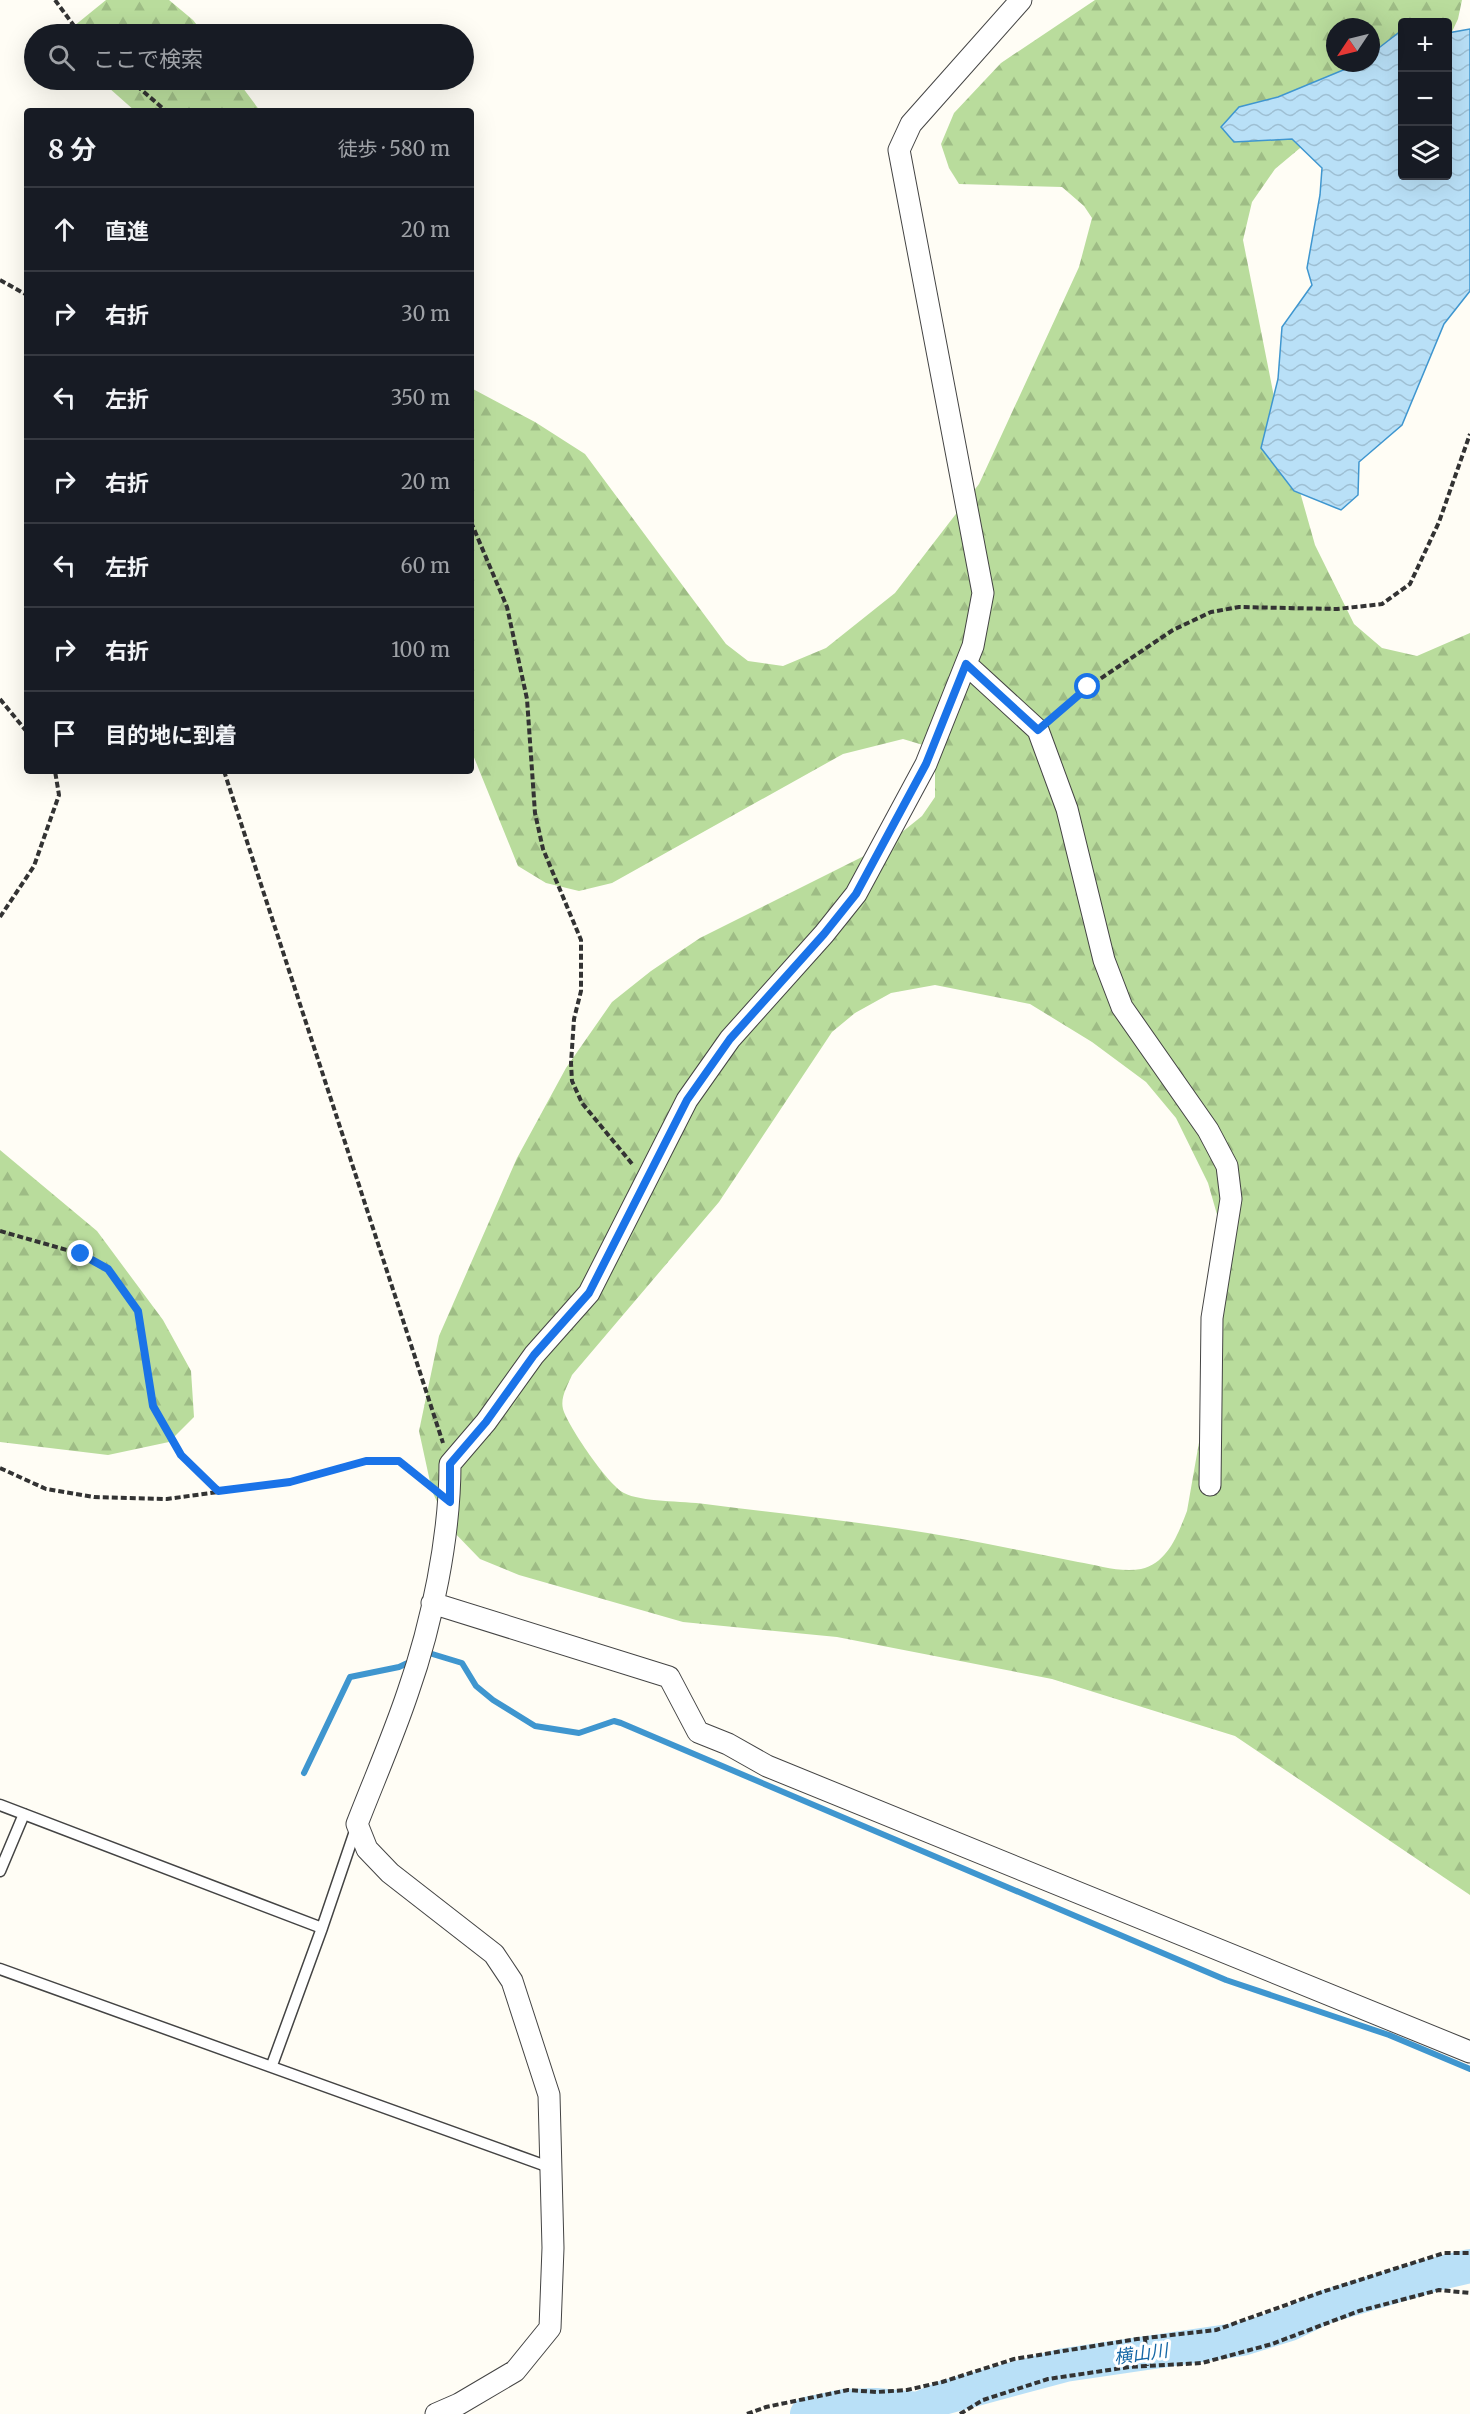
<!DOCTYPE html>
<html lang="ja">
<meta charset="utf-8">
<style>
body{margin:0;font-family:Merriweather,"Noto Sans JP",serif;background:#20242c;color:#f1f3f6}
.controls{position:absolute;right:18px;top:18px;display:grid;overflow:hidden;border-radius:6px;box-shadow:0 6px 24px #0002}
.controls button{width:54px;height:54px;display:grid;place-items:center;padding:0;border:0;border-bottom:2px solid #363941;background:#171b24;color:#f1f3f6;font:30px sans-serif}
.compass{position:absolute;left:1326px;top:18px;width:54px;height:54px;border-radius:50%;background:#171b24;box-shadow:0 6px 24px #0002;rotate:235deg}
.stop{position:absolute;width:18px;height:18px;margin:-14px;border:4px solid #1a73e8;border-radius:50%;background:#fff}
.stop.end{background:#1a73e8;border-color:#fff;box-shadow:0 2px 6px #0008}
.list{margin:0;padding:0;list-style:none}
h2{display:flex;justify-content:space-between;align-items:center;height:78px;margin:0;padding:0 24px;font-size:26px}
h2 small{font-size:20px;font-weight:400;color:#9ea1a6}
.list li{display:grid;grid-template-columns:39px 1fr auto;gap:18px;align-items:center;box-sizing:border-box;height:84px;padding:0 24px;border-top:2px solid #363941}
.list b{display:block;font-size:22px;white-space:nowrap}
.list em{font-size:20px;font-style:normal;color:#9ea1a6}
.icon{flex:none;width:33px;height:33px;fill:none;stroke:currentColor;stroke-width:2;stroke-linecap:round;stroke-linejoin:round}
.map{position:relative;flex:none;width:1470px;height:2414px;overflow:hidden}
.search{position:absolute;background:#171b24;box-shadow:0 6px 24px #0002;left:24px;top:24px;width:450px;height:66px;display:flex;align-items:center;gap:15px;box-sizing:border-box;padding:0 21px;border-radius:33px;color:#9ea1a6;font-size:22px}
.panel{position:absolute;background:#171b24;box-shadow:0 6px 24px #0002;left:24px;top:108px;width:450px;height:666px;border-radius:6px}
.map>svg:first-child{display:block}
</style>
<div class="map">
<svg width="1470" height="2414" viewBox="0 0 1470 2414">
<defs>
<pattern id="forest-firs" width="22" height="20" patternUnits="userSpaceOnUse" patternTransform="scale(1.5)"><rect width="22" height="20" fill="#b9dc9c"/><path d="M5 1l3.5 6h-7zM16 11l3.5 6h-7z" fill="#9ebc85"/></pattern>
<pattern id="water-waves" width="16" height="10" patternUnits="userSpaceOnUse" patternTransform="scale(1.5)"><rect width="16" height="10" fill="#b9e0f7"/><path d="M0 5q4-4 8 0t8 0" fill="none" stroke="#9ebfd3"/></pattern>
</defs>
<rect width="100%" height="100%" fill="#fffdf5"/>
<!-- forest -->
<path fill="url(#forest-firs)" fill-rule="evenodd" d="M106,0H169L193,20L204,34H71L74,26Z
M1095,0H1462L1458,19L1448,40V22H1402V80L1312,138L1275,169L1252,202L1243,240L1276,407L1315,545L1354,624L1382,648L1417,656L1470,633V1895L1235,1736L1052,1679L837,1637L683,1622L519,1575L480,1559L449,1527L432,1491L419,1431L439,1336L517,1158L566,1068L612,1002L651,971L700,938L886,845L922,816L935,797V762L923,745L903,739L843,754L612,883L579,891L546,883L518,866L471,750V388L535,422L585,454L726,644L748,661L783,666L826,648L895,593L979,484L1079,267L1092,218L1084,206L1062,187L959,184L949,168L941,144L954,113L1001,63ZM1335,27H1371V63H1335ZM935,985L1030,1004L1092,1042L1146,1082L1176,1118L1208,1183L1222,1232L1227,1282L1187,1511C1178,1534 1168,1563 1141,1569C1121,1573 1097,1565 1078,1562C1048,1556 1018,1550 988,1544C895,1525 799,1516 705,1504C684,1501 640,1502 624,1493C608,1485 568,1426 563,1409C560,1397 568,1385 572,1375L719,1202L832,1032L855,1013L891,993Z
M100,80H237L260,111H135Z
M0,1150L97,1231L163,1320L191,1371L194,1417L169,1442L108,1455L0,1442Z"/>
<!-- water -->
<path fill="url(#water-waves)" stroke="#3f96cf" stroke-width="1.5" d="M1470,29V291L1444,324L1402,425L1359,462L1358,495L1341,510L1294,491L1261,448L1278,379L1282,327L1312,285L1307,268L1320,195L1322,168L1292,139L1234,142L1221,127L1239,107L1278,97L1360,63H1371V54L1402,30V176H1448V33Z"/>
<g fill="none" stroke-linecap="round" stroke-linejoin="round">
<!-- stream -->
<path stroke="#3f96cf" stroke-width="6" d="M426,1654L429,1653L462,1663L476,1686L493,1700L535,1726L579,1733L614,1721L621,1723L1226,1980L1389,2035L1470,2069
M304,1773L350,1677L399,1667L414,1660"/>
<!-- river -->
<path stroke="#b9e0f7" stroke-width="34" d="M807,2414L845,2406L876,2405L918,2409L943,2398L1065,2365L1242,2339L1290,2324L1325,2307L1436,2274L1470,2266"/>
<defs>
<path id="service" d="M0,1805L322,1928
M0,1871L24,1814
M0,1969L549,2167
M272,2065L322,1928L356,1828"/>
<path id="minor" d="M966,664L1038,730L1067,809L1104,960L1122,1007L1208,1130L1227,1166L1231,1199L1212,1318L1210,1485
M432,1603L669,1677L698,1732L728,1744L767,1766L1470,2052
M436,2414L459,2404L515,2371L550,2328L553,2248L549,2095L512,1981L494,1954L390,1873L367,1849L357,1824C374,1780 393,1737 408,1692C432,1624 450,1536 450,1464L486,1422L534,1355L589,1293L687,1100L730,1039L824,934L856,894L926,764L973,646L983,593L899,150L911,124L1021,0"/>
</defs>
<!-- service casing -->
<use href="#service" stroke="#444" stroke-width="13"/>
<!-- minor casing -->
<use href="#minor" stroke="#444" stroke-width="23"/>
<!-- path -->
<path stroke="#333" stroke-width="4" stroke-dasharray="6 3" stroke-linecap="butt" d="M55,0L80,34
M130,80L166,111
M0,280L27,295
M471,522L507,607L527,699L535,813L543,849L581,940V991L574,1019L571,1063L572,1081L582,1103L633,1165
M0,699L27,732
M1052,718L1088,687L1173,630L1211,612L1239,607L1337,609L1382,604L1410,584L1439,522L1470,434
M224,771L443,1443
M0,917L34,866L59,795L55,771
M0,1231L81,1254L108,1269L138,1311L153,1406L181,1455L217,1491
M0,1468L46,1489L94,1497L167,1499L290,1482L366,1461H399L431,1486
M1145,2338L1147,2366
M747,2414L766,2407L848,2390L877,2392L907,2390L942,2382L1014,2359L1137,2339L1216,2330L1322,2292L1444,2253H1470
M960,2414L983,2400L1048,2379L1129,2367L1202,2363L1272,2344L1359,2311L1439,2290L1470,2293"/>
<!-- service -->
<use href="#service" stroke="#fff" stroke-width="10"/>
<!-- minor -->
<use href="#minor" stroke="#fff" stroke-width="21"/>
</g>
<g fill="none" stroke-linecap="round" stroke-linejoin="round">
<!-- route -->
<path stroke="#1a73e8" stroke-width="8" d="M81,1254L108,1269L138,1311L153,1406L181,1455L218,1491L290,1482L366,1461H399L450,1502V1464L486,1422L534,1355L589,1293L687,1100L730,1039L824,934L856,894L926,764L966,664L1038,730L1088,687"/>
</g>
<g text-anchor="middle" stroke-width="6" stroke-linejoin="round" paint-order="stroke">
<!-- water labels -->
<g font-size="18" font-style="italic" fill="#1768a6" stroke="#fff">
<text transform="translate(1141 2354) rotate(-8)" y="6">横山川</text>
</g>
</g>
</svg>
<div class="controls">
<button>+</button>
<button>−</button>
<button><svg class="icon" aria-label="layers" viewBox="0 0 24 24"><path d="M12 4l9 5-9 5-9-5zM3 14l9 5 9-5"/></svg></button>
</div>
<svg class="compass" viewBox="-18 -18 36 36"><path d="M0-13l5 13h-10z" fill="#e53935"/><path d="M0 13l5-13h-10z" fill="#9ea1a6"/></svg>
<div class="stop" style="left:1088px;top:687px"></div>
<div class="stop end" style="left:81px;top:1254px"></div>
<div class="search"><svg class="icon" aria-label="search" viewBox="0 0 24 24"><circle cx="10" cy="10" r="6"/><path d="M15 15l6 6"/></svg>ここで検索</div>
<section class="panel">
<h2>8 分<small>徒歩 · 580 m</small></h2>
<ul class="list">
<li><svg class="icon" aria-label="ahead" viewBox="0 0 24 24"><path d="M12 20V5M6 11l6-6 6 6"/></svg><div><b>直進</b></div><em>20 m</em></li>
<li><svg class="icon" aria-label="right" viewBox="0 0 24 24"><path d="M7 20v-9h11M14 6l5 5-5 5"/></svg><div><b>右折</b></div><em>30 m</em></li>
<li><svg class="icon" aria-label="left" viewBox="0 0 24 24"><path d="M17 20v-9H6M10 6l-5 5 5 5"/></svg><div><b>左折</b></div><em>350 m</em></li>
<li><svg class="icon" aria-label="right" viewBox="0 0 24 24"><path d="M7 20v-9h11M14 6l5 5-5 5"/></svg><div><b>右折</b></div><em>20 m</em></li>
<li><svg class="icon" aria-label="left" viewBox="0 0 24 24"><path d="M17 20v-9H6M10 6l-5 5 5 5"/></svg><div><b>左折</b></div><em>60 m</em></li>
<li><svg class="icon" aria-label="right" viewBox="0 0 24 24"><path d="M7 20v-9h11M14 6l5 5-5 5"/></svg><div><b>右折</b></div><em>100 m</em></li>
<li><svg class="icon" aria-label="arrive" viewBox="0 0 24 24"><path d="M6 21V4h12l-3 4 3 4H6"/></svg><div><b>目的地に到着</b></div></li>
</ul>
</section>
</div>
